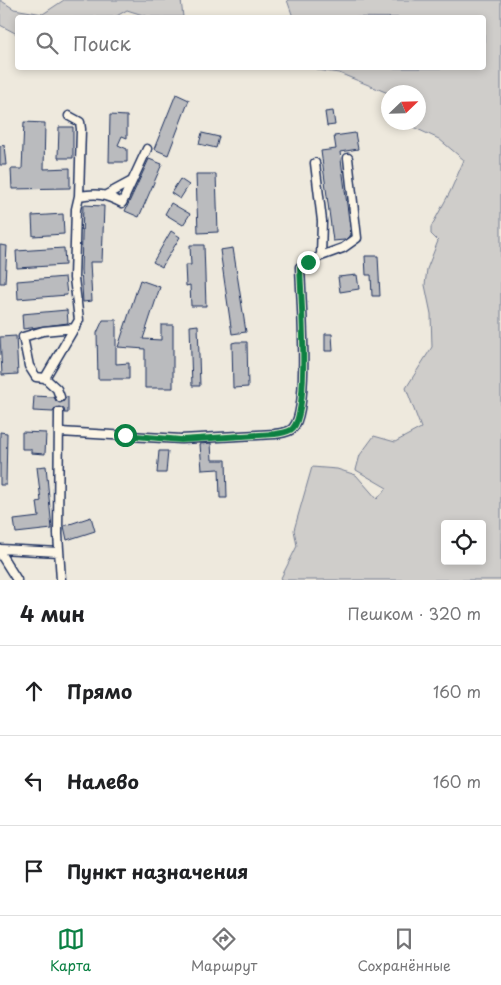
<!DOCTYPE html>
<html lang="ru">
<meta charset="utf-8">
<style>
body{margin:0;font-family:"Playpen Sans",sans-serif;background:#f2f2f2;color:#202124}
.controls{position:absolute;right:15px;bottom:15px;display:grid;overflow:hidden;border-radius:5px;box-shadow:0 2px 8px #0003}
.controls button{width:45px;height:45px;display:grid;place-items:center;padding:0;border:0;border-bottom:1px solid #e0e0e0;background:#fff;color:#202124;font:25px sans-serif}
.compass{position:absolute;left:381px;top:85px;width:45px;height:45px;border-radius:50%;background:#fff;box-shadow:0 2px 8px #0003;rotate:67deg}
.stop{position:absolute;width:15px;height:15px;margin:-11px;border:4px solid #0b8043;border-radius:50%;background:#fff}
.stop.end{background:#0b8043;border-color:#fff;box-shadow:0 1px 5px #0008}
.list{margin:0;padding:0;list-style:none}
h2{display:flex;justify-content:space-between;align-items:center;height:65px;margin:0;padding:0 20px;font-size:21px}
h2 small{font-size:16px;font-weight:400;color:#757577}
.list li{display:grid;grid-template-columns:32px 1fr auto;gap:15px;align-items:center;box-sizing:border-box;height:90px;padding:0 20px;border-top:1px solid #e0e0e0}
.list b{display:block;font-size:19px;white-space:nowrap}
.list em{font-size:16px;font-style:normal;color:#757577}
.icon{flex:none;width:28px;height:28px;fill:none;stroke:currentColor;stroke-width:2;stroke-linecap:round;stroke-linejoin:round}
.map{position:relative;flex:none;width:501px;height:580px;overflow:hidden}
.search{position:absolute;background:#fff;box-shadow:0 2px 8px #0003;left:15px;right:15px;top:15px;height:55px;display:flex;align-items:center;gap:12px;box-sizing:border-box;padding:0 18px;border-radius:5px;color:#757577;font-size:19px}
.sheet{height:335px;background:#fff}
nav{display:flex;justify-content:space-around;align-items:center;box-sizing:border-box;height:70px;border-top:1px solid #e0e0e0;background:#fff;font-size:14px;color:#757577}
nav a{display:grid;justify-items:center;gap:2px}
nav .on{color:#0b8043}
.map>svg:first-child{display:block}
</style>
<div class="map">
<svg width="501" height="580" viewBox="0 0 501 580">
<rect width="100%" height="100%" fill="#eee9dd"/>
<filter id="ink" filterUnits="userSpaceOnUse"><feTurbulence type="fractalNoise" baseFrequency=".02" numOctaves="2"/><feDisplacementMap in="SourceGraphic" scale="10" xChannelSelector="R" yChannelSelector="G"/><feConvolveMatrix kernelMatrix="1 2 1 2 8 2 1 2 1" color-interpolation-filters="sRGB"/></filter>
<g filter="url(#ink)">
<!-- green -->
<path fill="#cfcdca" stroke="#757e94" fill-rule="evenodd" d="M0,0L14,9L43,14L64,0H181L183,17H149L127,10L115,17L18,18L17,34L0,25Z
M287,0H501V580H280L297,546L294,530L312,467L337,469L356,475L377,499L387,488L356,470L360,455L374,436L395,442L421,428L406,388L432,347L431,314L425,285L427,269L438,241L431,234V227L450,192L464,160L439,139L404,123L418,122V92L388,93L339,73L318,70L317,68H484V18L293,17ZM445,524H482V561H445Z"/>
<!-- building -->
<path fill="#babbbe" stroke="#1b2f5e" d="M176,94L189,100L168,155L154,149Z
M333,111L335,125L327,126L325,112Z
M110,115L127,116V138L122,136L118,145L127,149V162H109Z
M24,122L45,123L44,169L70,168V188L12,189L11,169H22Z
M59,127H73V158H58Z
M202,133L219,137L216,148L199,144Z
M355,133L358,149L340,152L351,235L345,240L333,241L321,151L336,149L334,136Z
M4,145L6,165H0V146Z
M149,159L162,164L139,217L125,211Z
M196,174H216L218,232L198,233Z
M180,179L189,185L180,199L171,193Z
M171,203L190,214L183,225L165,214Z
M83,205L104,206L102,262H90L92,301L83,302L81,270Z
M63,214L64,234L33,236L32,216Z
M171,231L180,237L162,267L153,262Z
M0,245L7,246L5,283H0Z
M190,245H204L206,306H191L190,285L186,286L185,265H191Z
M64,248L65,265L17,268L16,251Z
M233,248L246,332L232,334L220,250Z
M365,256H378L380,296H372L371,275H366Z
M357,275L359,289L340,292L338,277Z
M65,277L67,295L18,299L17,281Z
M140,280L160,287L143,339L161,340V325H173V388H145V349L118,347Z
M67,310L68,323L23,329L22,314Z
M103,320H116V364L129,363V379H98L97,333Z
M198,325L200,386H192L190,326Z
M325,334H332L333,351H325Z
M16,336L18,374L2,375L0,337Z
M236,342H247L248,387L233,388L232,343Z
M34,396L54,397L56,401L60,403L64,401L66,397H68V413H65L64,409L60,406L56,407L53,412L33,411Z
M0,432L7,433L6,485H0Z
M22,432L46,433L45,454L31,453V449H22Z
M211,443L212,460H226L227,498H220L219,469L202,470L200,444Z
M159,451H168L166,473H157Z
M46,466L52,529L16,533L14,520L39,517L37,502L41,501L37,467Z
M91,517L95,531L67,540L64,526Z"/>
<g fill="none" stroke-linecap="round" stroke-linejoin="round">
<!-- minor-tunnel -->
<path stroke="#c4c4c4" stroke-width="8" stroke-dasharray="8 4" stroke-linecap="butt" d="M59,412L60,397"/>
<defs>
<path id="minor" d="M106,195L132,181
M79,196C98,193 105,194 122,203L147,149
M321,256L343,248L357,238L348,158
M45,378L36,377L29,366L23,337L43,331L75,328
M60,397L57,389L45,378L79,320L74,278L76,209L79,196L81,129L80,122L69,116
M59,412L58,534L61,580
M60,432L181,439L275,434C280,433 289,433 293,428C310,410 301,296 300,267L321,256L322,221L315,163
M0,549L59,552
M0,553L17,580"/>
</defs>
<!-- minor casing -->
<use href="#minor" stroke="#1b2f5e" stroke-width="11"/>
<!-- minor -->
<use href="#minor" stroke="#fcf5e5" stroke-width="8"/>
</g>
</g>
<g fill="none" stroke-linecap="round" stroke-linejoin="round" filter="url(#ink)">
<!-- route -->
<path stroke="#0b8043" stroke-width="6" d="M125,435L181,440L275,434C280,433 289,433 293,428C310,410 301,296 300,267L308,262"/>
</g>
</svg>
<div class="controls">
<button><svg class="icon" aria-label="locate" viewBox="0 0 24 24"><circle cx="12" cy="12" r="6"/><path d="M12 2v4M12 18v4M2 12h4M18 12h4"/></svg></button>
</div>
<svg class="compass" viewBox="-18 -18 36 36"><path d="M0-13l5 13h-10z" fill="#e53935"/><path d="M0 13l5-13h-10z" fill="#757577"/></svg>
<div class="stop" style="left:125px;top:435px"></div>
<div class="stop end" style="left:308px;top:262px"></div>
<div class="search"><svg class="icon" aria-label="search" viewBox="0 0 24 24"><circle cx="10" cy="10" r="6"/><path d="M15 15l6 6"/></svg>Поиск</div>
</div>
<section class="sheet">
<h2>4 мин<small>Пешком · 320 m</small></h2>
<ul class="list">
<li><svg class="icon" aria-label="ahead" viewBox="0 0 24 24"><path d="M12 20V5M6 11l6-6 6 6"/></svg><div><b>Прямо</b></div><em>160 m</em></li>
<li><svg class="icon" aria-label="left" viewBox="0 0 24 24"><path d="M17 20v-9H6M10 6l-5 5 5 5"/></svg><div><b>Налево</b></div><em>160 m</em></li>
<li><svg class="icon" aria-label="arrive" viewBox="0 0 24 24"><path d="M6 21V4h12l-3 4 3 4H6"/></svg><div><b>Пункт назначения</b></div></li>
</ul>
</section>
<nav>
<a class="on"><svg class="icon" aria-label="map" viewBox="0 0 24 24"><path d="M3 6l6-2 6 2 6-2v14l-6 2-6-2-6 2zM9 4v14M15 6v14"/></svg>Карта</a>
<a><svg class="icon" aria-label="directions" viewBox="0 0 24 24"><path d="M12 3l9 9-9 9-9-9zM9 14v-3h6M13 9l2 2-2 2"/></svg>Маршрут</a>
<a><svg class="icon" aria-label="saved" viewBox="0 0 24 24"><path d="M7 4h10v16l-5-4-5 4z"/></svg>Сохранённые</a>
</nav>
